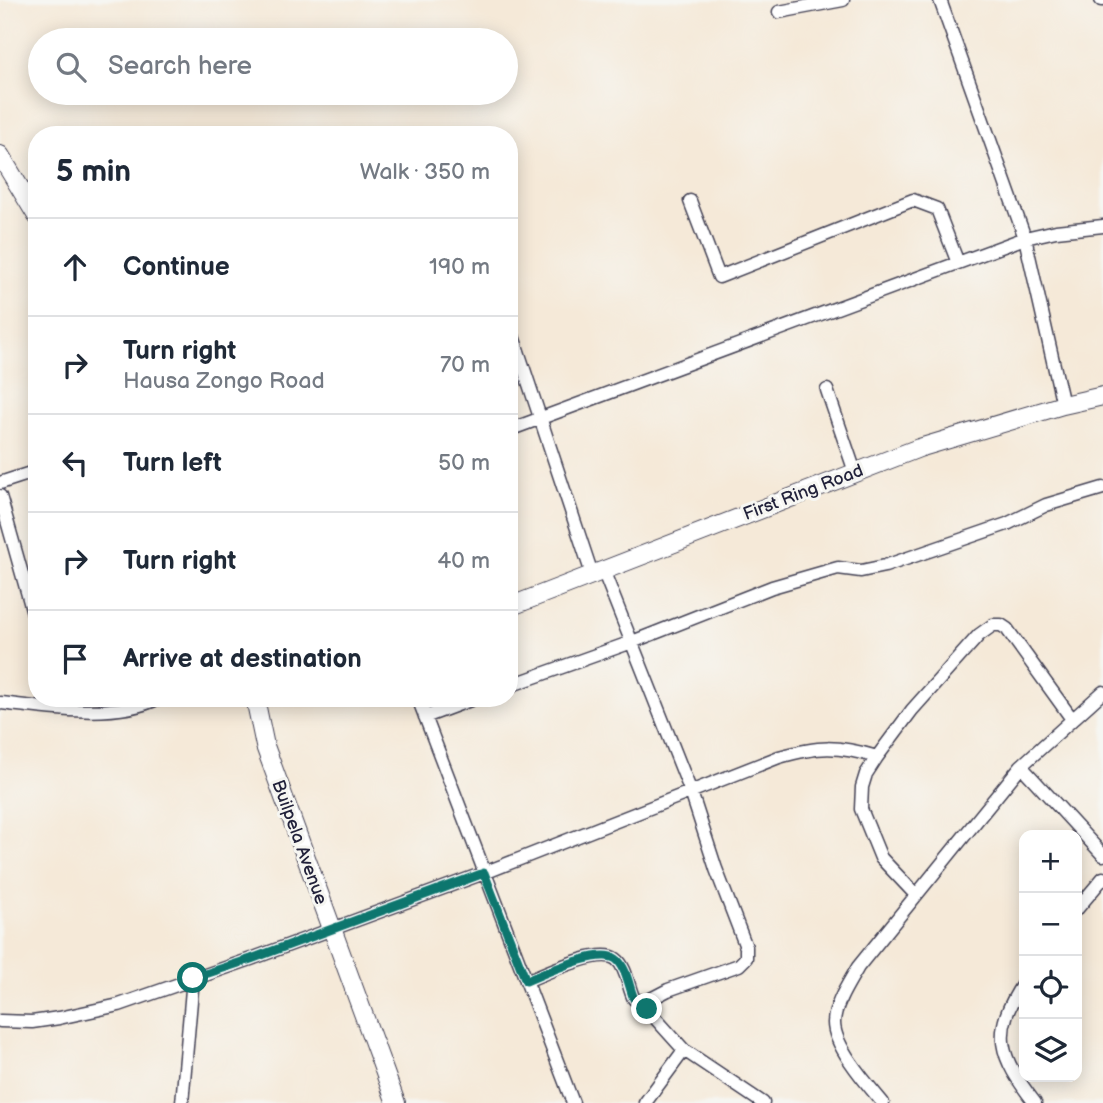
<!DOCTYPE html>
<meta charset="utf-8">
<style>
body{margin:0;font-family:"Balsamiq Sans",sans-serif;background:#f6f6f7;color:#1f2937}
.controls{position:absolute;right:21px;bottom:21px;display:grid;overflow:hidden;border-radius:14px;box-shadow:0 4px 18px #0003}
.controls button{width:63px;height:63px;display:grid;place-items:center;padding:0;border:0;border-bottom:2px solid #e0e1e3;background:#fff;color:#1f2937;font:35px sans-serif}
.stop{position:absolute;width:21px;height:21px;margin:-16px;border:5px solid #0f766e;border-radius:50%;background:#fff}
.stop.end{background:#0f766e;border-color:#fff;box-shadow:0 2px 7px #0008}
.list{margin:0;padding:0;list-style:none}
h2{display:flex;justify-content:space-between;align-items:center;height:91px;margin:0;padding:0 28px;font-size:30px}
h2 small{font-size:23px;font-weight:400;color:#747a83}
.list li{display:grid;grid-template-columns:46px 1fr auto;gap:21px;align-items:center;box-sizing:border-box;height:98px;padding:0 28px;border-top:2px solid #e0e1e3}
.list b{display:block;font-size:26px;white-space:nowrap}
.list p{margin:0;font-size:23px;white-space:nowrap;color:#747a83}
.list em{font-size:23px;font-style:normal;color:#747a83}
.icon{flex:none;width:38px;height:38px;fill:none;stroke:currentColor;stroke-width:2;stroke-linecap:round;stroke-linejoin:round}
.map{position:relative;flex:none;width:1103px;height:1103px;overflow:hidden}
.search{position:absolute;background:#fff;box-shadow:0 4px 18px #0003;left:28px;top:28px;width:490px;height:77px;display:flex;align-items:center;gap:18px;box-sizing:border-box;padding:0 24px;border-radius:38px;color:#747a83;font-size:26px}
.panel{position:absolute;background:#fff;box-shadow:0 4px 18px #0003;left:28px;top:126px;width:490px;height:581px;border-radius:28px}
.map>svg:first-child{display:block}
</style>
<div class="map">
<svg width="1103" height="1103" viewBox="0 0 1103 1103">
<rect width="100%" height="100%" fill="#f6f6f2"/>
<filter id="ink" filterUnits="userSpaceOnUse"><feTurbulence type="fractalNoise" baseFrequency=".0143" numOctaves="2"/><feDisplacementMap in="SourceGraphic" scale="14" xChannelSelector="R" yChannelSelector="G"/><feConvolveMatrix kernelMatrix="1 2 1 2 8 2 1 2 1" color-interpolation-filters="sRGB"/></filter>
<filter id="wash" filterUnits="userSpaceOnUse"><feTurbulence type="fractalNoise" baseFrequency=".00686" numOctaves="4" result="noise"/><feDisplacementMap in="SourceGraphic" scale="28" xChannelSelector="R" yChannelSelector="G"/><feGaussianBlur stdDeviation="1.57" result="paint"/><feColorMatrix in="noise" values="0 0 0 0 0 0 0 0 0 0 0 0 0 0 0 0 0 1.4 0 .05"/><feComposite in="paint" operator="in"/></filter>
<g filter="url(#wash)">
<rect width="100%" height="100%" fill="#f5e9d8"/>
</g>
<g filter="url(#ink)">
<g fill="none" stroke-linecap="round" stroke-linejoin="round">
<defs>
<path id="street" d="M940,0L1025,238L1063,405
M1101,0H1103
M779,12L843,0
M690,201L719,277L913,200L937,209L958,263
M509,324L592,574
M827,390L855,472
M509,430L1025,238L1056,231L1103,226
M0,483L37,471
M0,496L37,627
M509,686L632,642L772,587L838,568L861,571L885,566L1007,524L1046,505L1103,488
M418,698L573,1103
M0,703C47,708 115,720 159,698
M425,717L476,698
M1021,766L1103,855
M915,894L881,858L861,809L862,787L866,774L877,757L912,710L979,635L993,625H1001L1007,629L1072,719
M1077,909L1103,878
M526,981C544,974 600,947 616,959C627,967 628,988 634,999L645,1002L668,990L739,965L746,958V947L716,869L691,792L603,570
M1024,982C990,1033 999,1056 1035,1103
M645,1002L647,1009L684,1050L763,1103
M0,1021L32,1022L59,1018L119,1005L251,959L484,873L779,757C819,746 836,745 877,757
M182,1103L193,978
M645,1103L684,1050
M883,1103C868,1085 834,1047 834,1023C834,1005 849,983 858,967L1021,766L1103,692"/>
<path id="secondary" d="M0,155L37,216
M509,607L919,448L1063,405L1103,396
M255,698L265,746L396,1103"/>
</defs>
<!-- street casing -->
<use href="#street" stroke="#424053" stroke-width="15"/>
<!-- secondary casing -->
<use href="#secondary" stroke="#424053" stroke-width="20"/>
<!-- street -->
<use href="#street" stroke="#fff" stroke-width="12"/>
<!-- secondary -->
<use href="#secondary" stroke="#fff" stroke-width="18"/>
</g>
</g>
<g fill="none" stroke-linecap="round" stroke-linejoin="round" filter="url(#ink)">
<!-- route -->
<path stroke="#0f766e" stroke-width="9" d="M193,978L251,959L484,873L526,981C544,974 600,947 616,959C627,967 629,988 634,999L645,1002L647,1009"/>
</g>
<g text-anchor="middle" stroke-width="6" stroke-linejoin="round" paint-order="stroke">
<!-- street labels -->
<g font-size="18" fill="#22223b" stroke="#f6f6f2">
<text transform="translate(803 492) rotate(-21)" y="6">First Ring Road</text>
<text transform="translate(300 842) rotate(70)" y="6">Builpela Avenue</text>
</g>
</g>
</svg>
<div class="controls">
<button>+</button>
<button>−</button>
<button><svg class="icon" aria-label="locate" viewBox="0 0 24 24"><circle cx="12" cy="12" r="6"/><path d="M12 2v4M12 18v4M2 12h4M18 12h4"/></svg></button>
<button><svg class="icon" aria-label="layers" viewBox="0 0 24 24"><path d="M12 4l9 5-9 5-9-5zM3 14l9 5 9-5"/></svg></button>
</div>
<div class="stop" style="left:193px;top:978px"></div>
<div class="stop end" style="left:647px;top:1009px"></div>
<div class="search"><svg class="icon" aria-label="search" viewBox="0 0 24 24"><circle cx="10" cy="10" r="6"/><path d="M15 15l6 6"/></svg>Search here</div>
<section class="panel">
<h2>5 min<small>Walk · 350 m</small></h2>
<ul class="list">
<li><svg class="icon" aria-label="ahead" viewBox="0 0 24 24"><path d="M12 20V5M6 11l6-6 6 6"/></svg><div><b>Continue</b></div><em>190 m</em></li>
<li><svg class="icon" aria-label="right" viewBox="0 0 24 24"><path d="M7 20v-9h11M14 6l5 5-5 5"/></svg><div><b>Turn right</b><p>Hausa Zongo Road</p></div><em>70 m</em></li>
<li><svg class="icon" aria-label="left" viewBox="0 0 24 24"><path d="M17 20v-9H6M10 6l-5 5 5 5"/></svg><div><b>Turn left</b></div><em>50 m</em></li>
<li><svg class="icon" aria-label="right" viewBox="0 0 24 24"><path d="M7 20v-9h11M14 6l5 5-5 5"/></svg><div><b>Turn right</b></div><em>40 m</em></li>
<li><svg class="icon" aria-label="arrive" viewBox="0 0 24 24"><path d="M6 21V4h12l-3 4 3 4H6"/></svg><div><b>Arrive at destination</b></div></li>
</ul>
</section>
</div>
